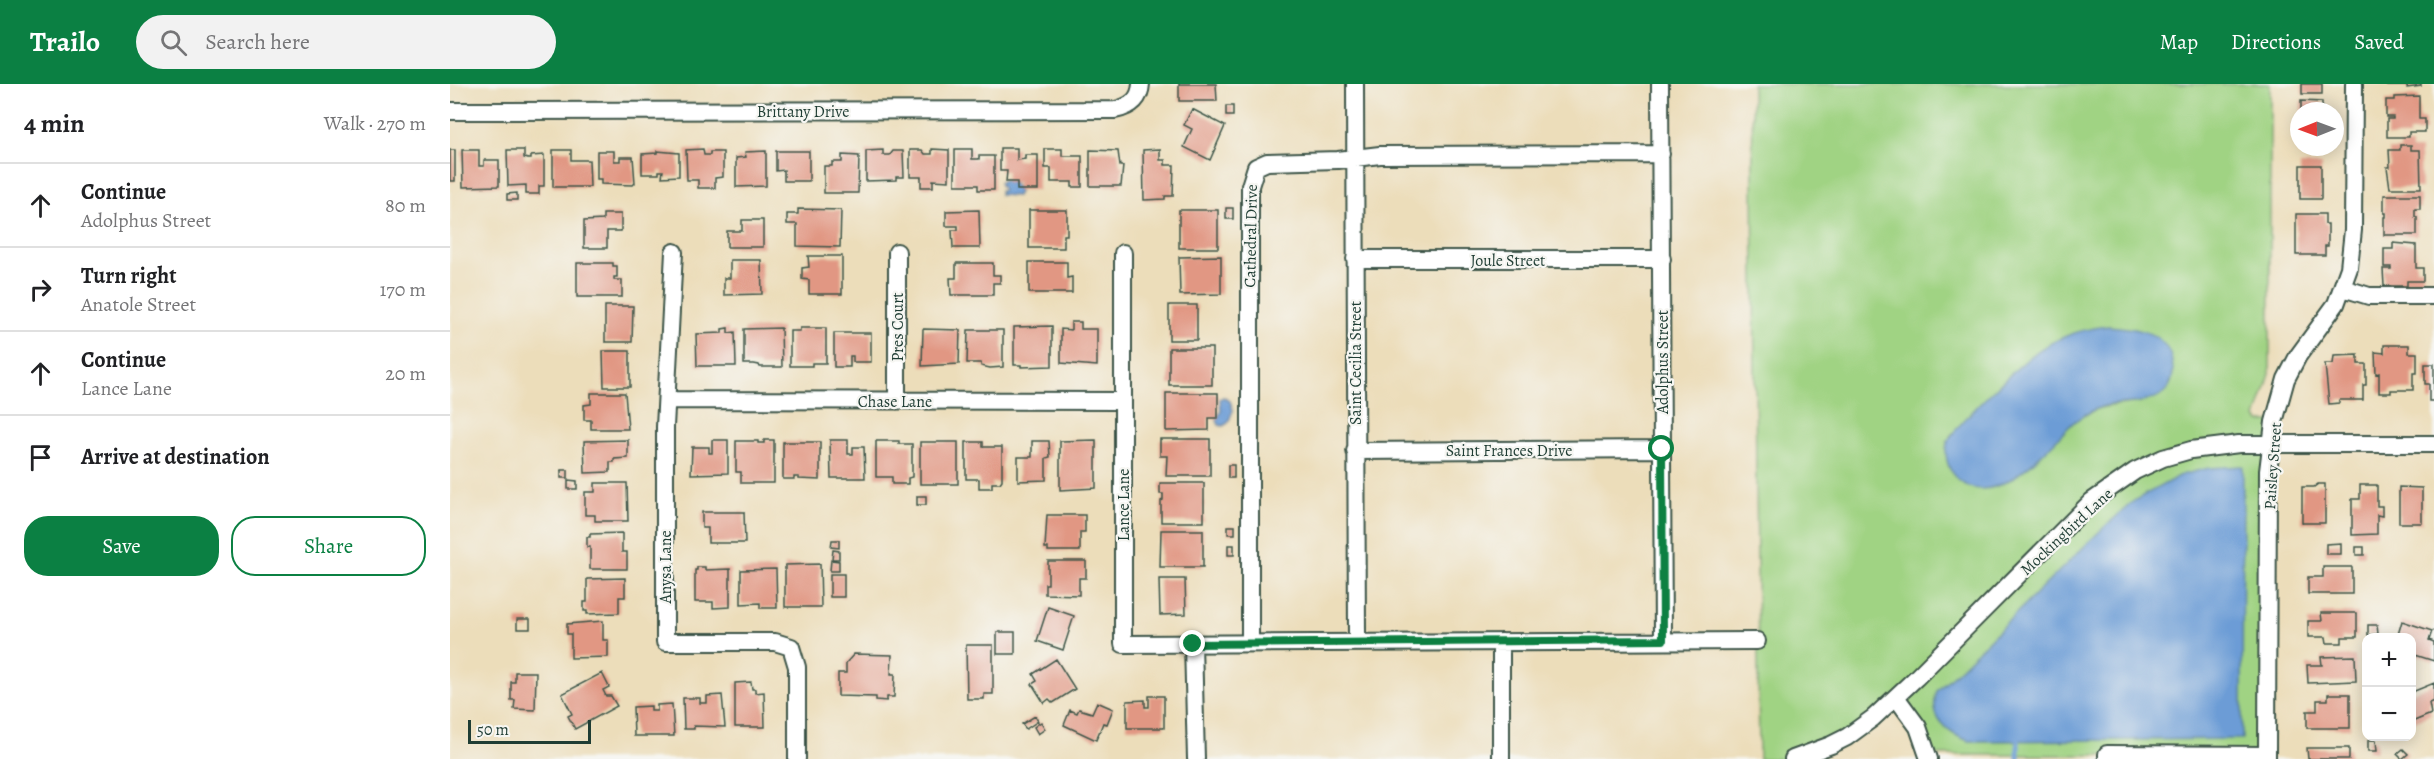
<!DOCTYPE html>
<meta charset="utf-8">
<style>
body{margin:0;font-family:Alegreya,serif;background:#f2f2f2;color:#202124}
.controls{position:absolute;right:18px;bottom:18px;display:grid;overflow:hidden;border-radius:12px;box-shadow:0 3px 15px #0003}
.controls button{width:54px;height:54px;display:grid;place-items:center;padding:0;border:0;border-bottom:2px solid #e0e0e0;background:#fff;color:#202124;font:30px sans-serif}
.compass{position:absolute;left:1840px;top:18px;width:54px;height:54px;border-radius:50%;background:#fff;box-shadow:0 3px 15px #0003;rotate:269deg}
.scale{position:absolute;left:18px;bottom:15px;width:123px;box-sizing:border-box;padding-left:6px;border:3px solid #1f3d34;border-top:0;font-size:16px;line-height:21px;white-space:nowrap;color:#1f3d34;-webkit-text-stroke:4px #f6f6f2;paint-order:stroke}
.stop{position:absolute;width:18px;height:18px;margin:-14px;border:4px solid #0b8043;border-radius:50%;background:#fff}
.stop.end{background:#0b8043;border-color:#fff;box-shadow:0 2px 6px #0008}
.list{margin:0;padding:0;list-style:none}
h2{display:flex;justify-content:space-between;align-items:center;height:78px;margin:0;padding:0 24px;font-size:26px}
h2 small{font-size:20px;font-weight:400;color:#757577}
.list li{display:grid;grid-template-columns:39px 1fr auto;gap:18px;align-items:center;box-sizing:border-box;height:84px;padding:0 24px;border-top:2px solid #e0e0e0}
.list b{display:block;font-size:22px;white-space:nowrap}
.list p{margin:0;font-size:20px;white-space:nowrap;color:#757577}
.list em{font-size:20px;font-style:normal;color:#757577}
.actions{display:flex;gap:12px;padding:18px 24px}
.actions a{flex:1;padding:14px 0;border:2px solid #0b8043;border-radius:24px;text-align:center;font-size:21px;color:#0b8043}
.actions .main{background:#0b8043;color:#fff}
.icon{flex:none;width:33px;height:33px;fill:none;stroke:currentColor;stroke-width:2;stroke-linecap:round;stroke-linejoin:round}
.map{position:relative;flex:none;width:1984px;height:675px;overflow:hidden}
header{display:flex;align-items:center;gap:36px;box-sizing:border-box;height:84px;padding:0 30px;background:#0b8043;color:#fff}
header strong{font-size:28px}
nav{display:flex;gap:33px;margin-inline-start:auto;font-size:21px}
.search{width:420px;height:54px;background:#f2f2f2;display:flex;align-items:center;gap:15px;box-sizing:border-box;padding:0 21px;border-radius:33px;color:#757577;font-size:22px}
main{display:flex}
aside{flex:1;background:#fff}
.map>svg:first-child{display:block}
</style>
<header>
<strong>Trailo</strong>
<div class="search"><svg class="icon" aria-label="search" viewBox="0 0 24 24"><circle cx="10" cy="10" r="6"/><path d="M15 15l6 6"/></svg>Search here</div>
<nav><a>Map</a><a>Directions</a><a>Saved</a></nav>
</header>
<main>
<aside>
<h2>4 min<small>Walk · 270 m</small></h2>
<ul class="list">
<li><svg class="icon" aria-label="ahead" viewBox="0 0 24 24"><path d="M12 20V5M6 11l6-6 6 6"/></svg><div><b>Continue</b><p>Adolphus Street</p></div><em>80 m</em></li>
<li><svg class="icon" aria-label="right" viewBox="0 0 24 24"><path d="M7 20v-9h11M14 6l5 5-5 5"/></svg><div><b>Turn right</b><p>Anatole Street</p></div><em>170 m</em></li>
<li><svg class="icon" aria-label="ahead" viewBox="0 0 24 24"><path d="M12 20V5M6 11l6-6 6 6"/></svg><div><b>Continue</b><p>Lance Lane</p></div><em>20 m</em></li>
<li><svg class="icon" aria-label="arrive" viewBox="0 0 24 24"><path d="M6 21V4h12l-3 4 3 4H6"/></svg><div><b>Arrive at destination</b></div></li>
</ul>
<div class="actions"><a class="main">Save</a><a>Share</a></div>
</aside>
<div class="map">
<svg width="1984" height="675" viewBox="0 0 1984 675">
<rect width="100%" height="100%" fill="#f6f6f2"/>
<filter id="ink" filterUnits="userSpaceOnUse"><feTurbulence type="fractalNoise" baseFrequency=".0167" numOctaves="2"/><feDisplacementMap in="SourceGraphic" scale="12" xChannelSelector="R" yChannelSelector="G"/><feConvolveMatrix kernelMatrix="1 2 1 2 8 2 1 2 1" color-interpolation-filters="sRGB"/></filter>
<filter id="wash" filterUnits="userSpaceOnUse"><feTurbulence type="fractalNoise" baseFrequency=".008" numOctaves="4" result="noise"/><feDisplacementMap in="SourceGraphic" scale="24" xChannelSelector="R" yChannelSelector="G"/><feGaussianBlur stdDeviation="1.35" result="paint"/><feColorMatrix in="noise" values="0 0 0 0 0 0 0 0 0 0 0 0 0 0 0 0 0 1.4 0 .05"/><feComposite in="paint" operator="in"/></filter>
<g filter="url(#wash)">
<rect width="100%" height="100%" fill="#ecddba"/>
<!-- green -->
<path fill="#a0d383" stroke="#60885c" stroke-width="1.5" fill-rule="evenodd" d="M1302,0H1820V290L1806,334L1809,338H1824L1817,671H1478L1446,613L1423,634L1343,675H1309ZM1591,265L1723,288C1714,329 1676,314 1644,326L1514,400L1501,387L1500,352Z"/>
<!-- water -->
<path fill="#6c9cd6" stroke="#466c85" stroke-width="1.5" d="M553,96L564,100L569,108L567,112L550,111V107L553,106L549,99Z
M1659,242C1680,244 1709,245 1719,268C1723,277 1724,285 1722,295C1715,324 1676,317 1654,322C1643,325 1634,331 1625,337C1598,362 1544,432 1506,394C1498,385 1494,371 1497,360C1500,345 1578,272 1594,263C1614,251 1636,244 1659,242Z
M773,313L780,317L783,326L778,339L773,342L769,341L767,336L771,327L770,315Z
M1793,382L1792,655L1519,657C1496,649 1478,633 1487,607L1651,446L1685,416L1731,391L1759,384Z"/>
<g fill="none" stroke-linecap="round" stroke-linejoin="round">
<!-- stream -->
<path stroke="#6c9cd6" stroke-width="5" d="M1568,675V650"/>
</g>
<g id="blocks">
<!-- building -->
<path fill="#e19783" d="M729,0H766L767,17H729Z
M1852,0H1872V10H1852Z
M1938,0H1971V2L1957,4V2H1938Z
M1969,12V35H1975V48H1959V53H1937V35H1943V33H1936V16H1945V13Z
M1851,17L1872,18V27H1851Z
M776,22H783V32H776Z
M742,25L775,42L760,76L734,63L742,45L734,41Z
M1950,61H1961V66H1970L1971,104H1940L1937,83H1940L1939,66H1950Z
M550,64H567V76L575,75V71H588V106H567V98H556L557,87H550Z
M253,65L254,71H260V68H273V93L265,94V104H248V96H237L236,66Z
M482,65L499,66V97L483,96V103H471V93H460V66H472L475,70H482Z
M505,65H522V75H529V72H544V106H528V101H505Z
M595,65H612V72H632V103H622V98H601V84H595Z
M710,65V76H715V81H724L723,112H715V115L694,116L693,66Z
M0,66H5V97H0Z
M12,66H29V82H34V76H49V102L13,103Z
M57,66H74V74L78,75H81V72L94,71V102H89V110H76V101L58,102Z
M103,66H121V76H139L140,103H103Z
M433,66V71H440L443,67H453L454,93H446V96L416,97V67Z
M640,66L668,67L670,82H673L671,102H640Z
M147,67H164V77H170V73H183L185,99L183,101L151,100V95H147Z
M207,67L229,69V92L212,93L213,87H209V90H192V70L207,69Z
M316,67V102L286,103V74L296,73L295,68Z
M326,67H359V97H334V86L326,87Z
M392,71L409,72L408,109H374V82H382V78H392Z
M1850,81H1871V115H1850Z
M67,109V116H57V110Z
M1934,111H1970V125H1965V133H1967V151H1934V133H1936V129H1934Z
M776,124H783V135H776Z
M348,125L391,126L390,163L347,162V140H337V130H348Z
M529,126L530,164H503L502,146H508V142H496V127Z
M579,126H617V151H614V164H579Z
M729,126H768V164H729Z
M153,130H171V147H157V164H134V137L153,136Z
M1846,130H1875V140H1878V162H1875V171H1846Z
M292,136H313V163H277V147H292Z
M1943,159L1966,161V184H1973V197H1957V202H1934L1933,185H1941V183H1934V165H1943Z
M358,172H392V210H359V196L352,195V184L359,183Z
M771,172V210L730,211L729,173Z
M280,176H311L312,210L274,211V194H280Z
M579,178H617V194L622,193V209H579Z
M127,179H163V182H167V193H164V196H172V213H127Z
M506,179H543V191H550V199H543V211H501L500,194H506Z
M719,221H747V256H719Z
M155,222H183L182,258H155Z
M621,238H631V245H647V282L611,279V245L621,246Z
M602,242V282L571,283V281H564V243Z
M278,244V249L285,248L286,282H247L246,250L272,249V245Z
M331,244L332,283H310L309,281L304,280H294V245Z
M350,244H376V279H362V282H340V247H350Z
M473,245L510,246L509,280L472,282Z
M518,246H553V283L540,284L531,282V279H517Z
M384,249H421V278H403V272H400V283H384Z
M1934,261H1959V269H1967V289H1963V306H1941V309H1929V289L1926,290L1925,268L1934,269Z
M719,264H762V301H719Z
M153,267H180V303H154Z
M1908,271V280H1916V301H1913V316H1889V319L1879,320L1875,280H1883L1884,272Z
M1975,280H1984V317H1979V300H1975Z
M141,309H175L178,345H141V336H134V321L141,320Z
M716,309H768V334H759V346L716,347Z
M710,355H760V392H716L717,372H710Z
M178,356V374L164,375V378H160V388L135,389L134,357Z
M262,356H278V389L241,390L242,363H259V369H262Z
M314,356H324V399H291V388H286V357H308V359H314Z
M380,356H398V370H403V363H414L415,394H381Z
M646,356V404L610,406V357Z
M426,357H449V360H462V393L458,394V400H442V393H426Z
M582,357H599L600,373L596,374V396L568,397V373H582Z
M333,358H370V396L349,395V393H344V395H333Z
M470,358H508V400H470Z
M516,358H533V363H552V396L550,399H542V404H529V395H516Z
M778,381H784V394H778Z
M111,386H118V394H111Z
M118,396L127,397V405H118Z
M145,399H177L178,437H145V431H135V408H145Z
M710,399H754V438H711V417L713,416V410H710Z
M1868,400H1875V439H1852V403H1864Z
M1910,401H1927V422H1932V432L1927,431V450L1902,451V415H1910Z
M1949,403L1972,404V439H1949Z
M467,412H476V421H467Z
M252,428H294L295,459H258V444H252Z
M597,431H635V448H630V467H598V464H595Z
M778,442H785V450H778Z
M711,446H753V483H710Z
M172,449V468H177V485H140V463H137V453H140V450Z
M382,456H389V464L381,463Z
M1891,459V470H1876V460Z
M778,461H784V471H778Z
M1906,463H1914V471H1906Z
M383,466L389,467V475H382Z
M381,476L389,477V487H380Z
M598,477H636V494H629V511L595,510V500H598Z
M370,480L371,523H335V481Z
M247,483H255V486L280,485V523L263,524V518H245V486H247Z
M1873,483H1902V510H1858V493H1873Z
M326,485L327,524H310V519L291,520V486Z
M380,490H394V513H380Z
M175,494V513H169V529L137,530V527H134V518H137V495Z
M709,495H735L736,530L710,531Z
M598,523L624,532L613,566L587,557Z
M1871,529H1907V553H1892V559H1877L1876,553H1858V537H1872Z
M67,535H80V545H67Z
M153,537V556H158V573L121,574V550H117V540Z
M1952,537L1982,547L1979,556L1984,558V577L1962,570V554H1947Z
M1918,541H1927L1928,550L1918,551Z
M547,548H565V570H547Z
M516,561H543V610H534V615H517Z
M404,570L442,571L441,590H445L444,613H437V617L426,616V613L388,612V589H396V579Z
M1905,572L1906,597L1858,599L1857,581H1872L1871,573Z
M606,575L625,605L603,619L599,615L594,619L582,600L587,597L583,590Z
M65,588H86L85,626L64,625L65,616H61V598H65Z
M152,589L159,603L153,606L156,612H161L167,622L125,645L118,632L122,630L112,610Z
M301,598L302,605H305V609L314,608L315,643H285V599Z
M1984,599V617L1979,619L1981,630L1962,638V608Z
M1878,610H1900V644H1857V627H1867V616H1878Z
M272,611L275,643L244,642V645H234L233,614H250V619H257V612Z
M699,612H714V644H677V617L695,616V623H699Z
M647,618L663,625L657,640L653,639L646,656L614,641L620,626L627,629L629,625L642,629Z
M222,620L224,652H184L183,623L201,622V627H207V621Z
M585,632L588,637L576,645L572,640Z
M591,638L595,645L588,650L584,643Z
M1918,656H1926L1927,667H1918Z
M1857,664H1899V675H1858Z
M1953,665L1958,670L1952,675L1947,670Z"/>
</g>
</g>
<g filter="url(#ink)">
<use href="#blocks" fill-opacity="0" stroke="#3e5548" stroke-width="1.5"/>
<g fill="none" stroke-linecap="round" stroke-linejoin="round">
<defs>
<path id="minor" d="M905,0L907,558
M1210,0L1213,556
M0,27L665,26C680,23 690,16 691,0
M224,168L215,343V558H325L341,563L347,583V675
M447,168V317
M673,169V560L1307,557
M905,175H1212
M1893,204L1919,212H1984
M217,316L672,317
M905,367L1212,365
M800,558V102L806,83L817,78L888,76L930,71L1211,70
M1051,558V675
M743,560L746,675
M1446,613L1468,643L1479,675
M1343,675L1381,661L1397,653L1423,634L1466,594L1642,417L1685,387L1713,374L1741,366L1789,360H1984
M1657,675V670L1817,671
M1817,675L1818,387L1824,338L1836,295L1848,272L1886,220L1899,184L1903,146L1904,0"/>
</defs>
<!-- minor casing -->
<use href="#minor" stroke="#3e5548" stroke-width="20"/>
<!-- minor -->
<use href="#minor" stroke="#fff" stroke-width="16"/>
</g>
</g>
<g fill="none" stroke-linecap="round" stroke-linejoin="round" filter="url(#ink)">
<!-- route -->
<path stroke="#0b8043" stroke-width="8" d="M743,560L1213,556L1212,365"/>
</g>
<g text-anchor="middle" stroke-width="4.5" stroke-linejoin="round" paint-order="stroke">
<!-- street labels -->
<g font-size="16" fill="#1f3d34" stroke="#f6f6f2">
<text x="353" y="33">Brittany Drive</text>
<text transform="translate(800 152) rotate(-89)" y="6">Cathedral Drive</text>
<text x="1058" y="182">Joule Street</text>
<text transform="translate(447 243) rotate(-90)" y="6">Pres Court</text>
<text transform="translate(1212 278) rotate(-90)" y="6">Adolphus Street</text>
<text transform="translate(905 279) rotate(-90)" y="6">Saint Cecilia Street</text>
<text x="445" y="323">Chase Lane</text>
<text x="1059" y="372">Saint Frances Drive</text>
<text transform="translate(1822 382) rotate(-86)" y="6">Paisley Street</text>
<text transform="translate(673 421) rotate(-90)" y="6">Lance Lane</text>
<text transform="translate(1616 447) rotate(-43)" y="6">Mockingbird Lane</text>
<text transform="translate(215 483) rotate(-90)" y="6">Anysa Lane</text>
</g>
</g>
</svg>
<div class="controls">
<button>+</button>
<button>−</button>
</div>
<svg class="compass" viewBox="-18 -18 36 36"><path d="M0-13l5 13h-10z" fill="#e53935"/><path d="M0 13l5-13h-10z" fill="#757577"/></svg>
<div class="scale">50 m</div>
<div class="stop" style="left:1212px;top:365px"></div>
<div class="stop end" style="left:743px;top:560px"></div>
</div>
</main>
